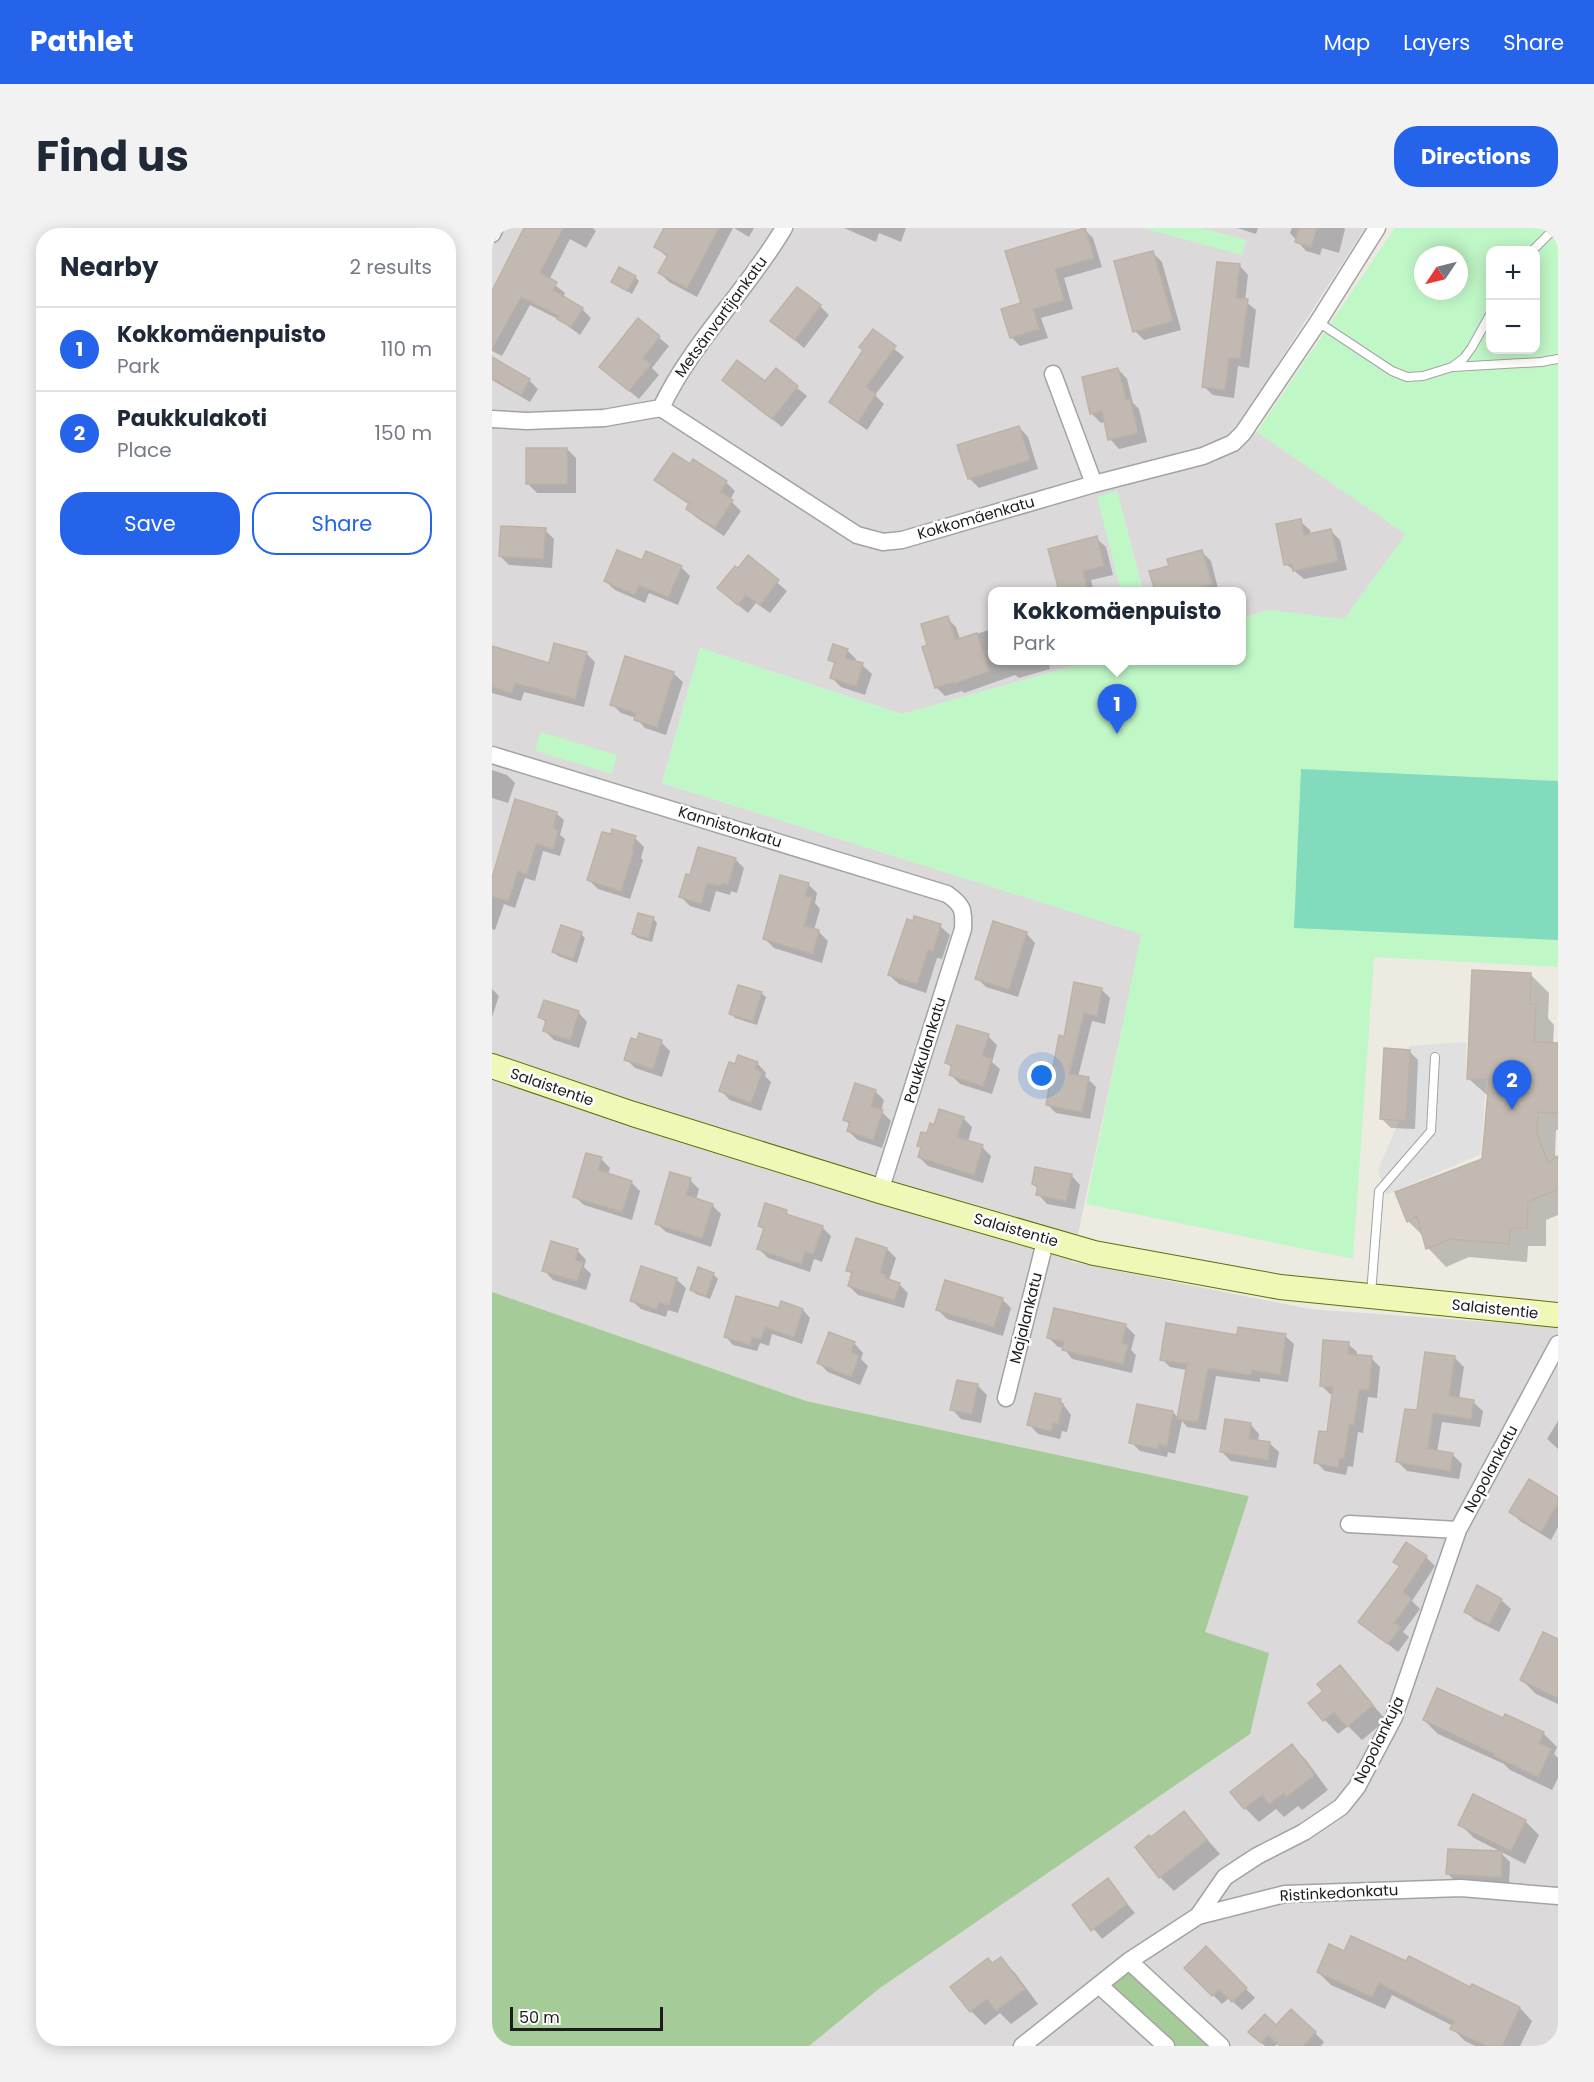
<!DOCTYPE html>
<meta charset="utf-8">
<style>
body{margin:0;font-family:Poppins,sans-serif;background:#f2f2f3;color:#1f2937}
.controls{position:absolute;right:18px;top:18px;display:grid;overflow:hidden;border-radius:12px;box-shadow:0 3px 15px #0003}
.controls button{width:54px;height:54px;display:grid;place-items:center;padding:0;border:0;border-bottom:2px solid #e0e1e3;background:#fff;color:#1f2937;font:30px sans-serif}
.compass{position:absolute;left:922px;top:18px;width:54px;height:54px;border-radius:50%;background:#fff;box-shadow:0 3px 15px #0003;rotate:235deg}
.scale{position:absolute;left:18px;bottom:15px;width:153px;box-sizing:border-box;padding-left:6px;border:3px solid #1c1c1c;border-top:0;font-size:16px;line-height:21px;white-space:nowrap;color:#1c1c1c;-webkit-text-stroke:4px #fff;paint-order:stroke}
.you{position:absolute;left:550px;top:848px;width:21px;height:21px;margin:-15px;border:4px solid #fff;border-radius:50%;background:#1a73e8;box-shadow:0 0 0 9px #1a73e833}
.badge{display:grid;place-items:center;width:39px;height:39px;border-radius:50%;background:#2563eb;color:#fff;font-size:20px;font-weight:700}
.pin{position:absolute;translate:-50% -50px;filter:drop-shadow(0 2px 3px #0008)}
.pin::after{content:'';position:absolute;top:32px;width:21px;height:18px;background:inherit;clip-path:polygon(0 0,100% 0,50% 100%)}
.popup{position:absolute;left:496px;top:359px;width:258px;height:78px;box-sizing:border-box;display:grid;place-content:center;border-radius:12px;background:#fff;filter:drop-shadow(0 2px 4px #0005);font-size:20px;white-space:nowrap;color:#747a83}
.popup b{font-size:22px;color:#1f2937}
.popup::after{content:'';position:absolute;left:50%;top:100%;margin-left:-12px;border:12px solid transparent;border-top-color:#fff}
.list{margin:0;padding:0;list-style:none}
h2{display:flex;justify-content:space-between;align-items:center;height:78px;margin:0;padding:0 24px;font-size:26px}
h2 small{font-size:20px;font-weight:400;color:#747a83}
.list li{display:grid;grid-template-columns:39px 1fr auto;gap:18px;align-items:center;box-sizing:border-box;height:84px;padding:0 24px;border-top:2px solid #e0e1e3}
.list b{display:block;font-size:22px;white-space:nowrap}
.list p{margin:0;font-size:20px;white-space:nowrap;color:#747a83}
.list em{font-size:20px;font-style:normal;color:#747a83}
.actions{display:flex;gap:12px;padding:18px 24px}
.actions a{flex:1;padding:14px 0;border:2px solid #2563eb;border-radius:24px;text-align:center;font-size:21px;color:#2563eb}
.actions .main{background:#2563eb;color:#fff}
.map{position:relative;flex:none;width:1066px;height:1818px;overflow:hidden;border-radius:24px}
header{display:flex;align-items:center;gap:36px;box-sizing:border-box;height:84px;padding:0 30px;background:#2563eb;color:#fff}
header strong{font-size:28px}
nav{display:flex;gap:33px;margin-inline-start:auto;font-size:21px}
.intro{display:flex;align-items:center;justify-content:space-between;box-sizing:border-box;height:144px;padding:0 36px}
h1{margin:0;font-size:42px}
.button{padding:15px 27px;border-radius:24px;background:#2563eb;color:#fff;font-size:21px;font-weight:700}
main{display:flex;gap:36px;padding:0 36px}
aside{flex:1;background:#fff;border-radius:24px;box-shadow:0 3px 15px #0003}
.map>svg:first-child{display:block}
</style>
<header>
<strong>Pathlet</strong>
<nav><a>Map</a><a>Layers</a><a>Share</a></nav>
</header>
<div class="intro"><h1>Find us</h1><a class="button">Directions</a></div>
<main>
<aside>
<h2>Nearby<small>2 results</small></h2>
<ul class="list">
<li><span class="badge">1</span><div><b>Kokkomäenpuisto</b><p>Park</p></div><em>110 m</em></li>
<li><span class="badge">2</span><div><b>Paukkulakoti</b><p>Place</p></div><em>150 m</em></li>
</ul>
<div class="actions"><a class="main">Save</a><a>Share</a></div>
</aside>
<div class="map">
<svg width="1066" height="1818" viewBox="0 0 1066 1818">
<rect width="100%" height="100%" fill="#edeae2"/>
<!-- residential -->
<path fill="#dbd9d9" d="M0,0H873L749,193L914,306L852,392L778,382L750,390V364L651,363L625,263L606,269L629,363L500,364V432L599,433L410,486L208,420L170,555L650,706L580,1034L818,1081L1066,1099V1818H317L388,1760L713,1404L757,1268L314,1173L0,1064Z"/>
<!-- forest -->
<path fill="#a5cc98" d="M0,1064L314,1173L757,1268L713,1404L777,1425L758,1506L388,1760L317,1818H0Z
M637,1738L723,1818H681L613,1758Z"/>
<!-- park -->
<path fill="#c0f7c7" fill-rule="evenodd" d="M650,0H710L754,12L750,27Z
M903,0H1066V739L882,729L861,1031L594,976L649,706L170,555L208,420L410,486L599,433L750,432V390L778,382L852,391L914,306L765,204ZM999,22H1044V122H999ZM931,27H967V63H931Z
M625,263L651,363H629L605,269Z
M49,504L125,527L120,546L43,523Z"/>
<!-- pitch -->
<path fill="#82dbbd" d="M809,541L1066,553V712L802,700Z"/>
<!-- parking -->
<path fill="#e0e0e0" d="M974,814V851H994L989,926L894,967L886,942L910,886L917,818Z"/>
<!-- shadow -->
<path fill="#0003" d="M34,0H101L104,3L94,20L78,11L57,52L73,65L71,69L90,81L99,90L88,107L68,92L38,77L10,128L0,123V74Z
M206,0H241L205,69L177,54L168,45L176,30L164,19Z
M242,0H262L257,9Z
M352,0H414L409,14L387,5L384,14Z
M745,0H766L764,6Z
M800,0H852L853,1L847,25L830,20L828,27L814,23L798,5Z
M592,1L601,10L610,39L572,50L581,81L549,90L556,110L528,118L519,109L531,76Z
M661,25L670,34L689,102L652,112L643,103Z
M747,37L756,47L753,73L764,82L757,140L746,138L742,170L721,167L711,158Z
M143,49L147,53L140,66L121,54Z
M328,78L337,87L312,120L280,93Z
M147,93L177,118L160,140L167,147L147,171L119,148Z
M381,103L412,129L383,167L392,176L375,202L348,183L339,174L372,123Z
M0,130L37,152L46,161L38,174L0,152Z
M626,141L635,151L641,175L647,181L655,214L627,221L618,211L614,194L609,195L600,186Z
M284,142L315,168L290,199L232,152L274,155Z
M527,199L536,209L546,241L487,260L478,251L467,218Z
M75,221L84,230V265H45L36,256Z
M201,233L234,254L243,263L238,272L249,283L232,308L205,290L195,281L198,277L174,261L164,252L198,238Z
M808,293L818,302L819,307L839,303L848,312L855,342L812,351L794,336Z
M53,302L62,311L60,340L17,337L8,328Z
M604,310L614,319L621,347L599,352L602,364H569L558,322Z
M710,324L719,333L727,364H664L659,344L679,339Z
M256,330L295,363L278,385L264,375L256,385L236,369L246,342Z
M151,334L189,339L198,348L186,377L157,365L153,375L123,362L113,353Z
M455,390L464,399L468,411L500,401V432H556L558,441L527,450L523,447L472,465L470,463L453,468L444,459L437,418Z
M0,419L58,437L94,425L103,434L92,479L32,464L29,473L0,465Z
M355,422L364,431L363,434L370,437L380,446L373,467L349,459L340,450L344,437L337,431Z
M181,445L191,454L174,507L153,500L144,490L129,485L120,476Z
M0,542L15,547L23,555L16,575L0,570Z
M64,585L72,592L68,607L73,611L68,628L51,623L43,653L33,650L23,680L12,676L3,702L0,701V651Z
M120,608L143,610L152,619L149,630L151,632L138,671L106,661L97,652Z
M243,631L252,640L245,665L239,663L238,667L224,663L218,684L198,678L189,669L199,649Z
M316,656L325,665L323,675L328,681L322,702L327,704L336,713L330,735L282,720L273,711Z
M161,690L165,695L160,714L146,710L141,706Z
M422,694L448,698L458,707L450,731L445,730L434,765L407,756L397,747Z
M534,705L543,715L526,769L494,759L485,750Z
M89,706L93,710L85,735L66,728L61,724Z
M1039,747L1057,765L1056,790L1062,797L1061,817H1066V902H1064L1063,926L1066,934V987L1054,992V1018H1036L1035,1034L977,1029L954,1039L936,1020L933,1010L916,993L905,965L992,932L997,869L976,850Z
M0,761L7,768L0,789Z
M609,761L618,770L613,796L600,793L586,849L596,851L604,859L598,891L564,885L555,876L573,811Z
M269,765L274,769L265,797L243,790L239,786Z
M86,784L95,794L87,820L62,812L53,803L55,795L48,789Z
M496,808L505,817L500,834L508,841L500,866L468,856L459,847L461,841L455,835Z
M145,814H169L178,823L170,849L143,840L134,831Z
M917,823L926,832L923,901L899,900L890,891Z
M265,835L274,845L273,848L279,854L269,883L238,872L229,863Z
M383,863L392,872L389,883L399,893L390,920L366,912L356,903L358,897L353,892Z
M471,890L480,899L476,914L490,919L499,928L491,955L436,938L427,929L430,921L427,918L443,899Z
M109,931L118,940L116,947L139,954L148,963L140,992L92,977L82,968Z
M579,947L588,957L583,981L555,976L546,966L547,962L541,956Z
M198,952L207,961L204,972L220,977L229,986L219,1019L174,1004L164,995Z
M294,984L300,989L330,999L339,1008L330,1034L322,1031L318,1044L276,1030L267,1021L273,1003L267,997Z
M395,1021L404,1030L397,1052L407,1056L416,1065L412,1080L366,1067L357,1058L360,1047L356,1042Z
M85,1022L94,1032L92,1039L99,1046L94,1062L61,1052L52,1042Z
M221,1046L226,1051L218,1071L204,1066L199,1062Z
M184,1051L194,1060L186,1085L176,1082L174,1089L149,1081L139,1072Z
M510,1071L519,1080L511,1108L455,1091L446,1082Z
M288,1082H311L318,1090L310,1116L280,1106L277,1118L268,1115L265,1123L241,1117L234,1109Z
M633,1097L643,1107L639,1122L644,1127L640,1145L580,1131L572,1120L566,1119L557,1110Z
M793,1108L802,1116L796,1154L768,1150V1154L724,1148L714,1202L695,1199L690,1193L683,1226L676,1224L675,1229L648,1223L639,1214L681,1184L687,1191L695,1142L678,1139L670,1131L746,1109Z
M362,1115L371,1125L369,1131L376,1138L368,1157L336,1144L327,1135Z
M856,1116L865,1124V1129L879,1130L888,1139L885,1170L876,1169L871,1205L866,1204L861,1239L856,1238L854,1247L833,1243L824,1234L836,1206L841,1166H838L829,1157Z
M963,1130L972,1139L967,1171L981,1174L991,1183L988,1199L950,1194L945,1224L961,1227L970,1236L967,1251L915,1243L906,1234L926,1184Z
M486,1158L495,1167L489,1195L469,1191L460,1181Z
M568,1172L579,1187L575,1204L570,1203L568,1211L546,1206L537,1196Z
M1066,1193V1221L1055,1211Z
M758,1196L767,1206L766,1214L777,1215L787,1224L784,1240L739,1233L730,1224Z
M1037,1253L1066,1270V1299L1059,1312L1028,1293L1019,1284Z
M934,1329L943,1338L920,1373L928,1381L911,1404L917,1409L906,1424L868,1394L909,1340L903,1333Z
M1009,1372L1019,1381L1007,1404L983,1392L973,1383Z
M1051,1406L1066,1413V1476L1044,1466L1030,1452Z
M848,1439L894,1492L870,1512L856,1498L846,1506L818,1476L833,1463Z
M932,1492H1012L1051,1505L1065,1519L1062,1526L1066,1530V1550L1060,1562L1018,1542L1012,1536L946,1506Z
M800,1518L814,1532L836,1562L810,1582L806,1578L792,1589L784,1581L767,1594L753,1580Z
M692,1585L728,1626L682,1663L668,1649L659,1611Z
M1033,1593L1047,1607L1033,1636L982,1610L968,1596Z
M1009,1625L1018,1634L1017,1657L965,1655L956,1646Z
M615,1652L643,1685L610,1711L582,1677Z
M714,1721L763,1770L750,1782L737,1770L730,1776L694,1740Z
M853,1725L979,1761L1028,1780L1040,1793L1028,1818H983L973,1813L960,1800L961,1798L900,1767L893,1781L839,1757L826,1744Z
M509,1731L523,1745L546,1776L519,1796L508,1785L493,1797L479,1783L501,1737Z
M784,1799L823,1805L832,1814L829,1818H789L786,1815L783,1818H773L758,1804Z"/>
<!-- building -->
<path fill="#c2bab2" stroke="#bfb2a5" stroke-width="1.5" d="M32,0H71L48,45L65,54L61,62L91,80L79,99L65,91L67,88L29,69L0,121V63Z
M172,0H227L195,60L166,45L176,27L162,19Z
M593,0L602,30L563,41L572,72L541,81L547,101L518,110L509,81L529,75L513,23Z
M807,0H825L819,19L803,14Z
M661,23L681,93L641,104L622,33Z
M725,34L748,36L744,70L756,71L748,131L737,130L733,162L710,159Z
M127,39L144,48L135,63L119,54Z
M305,59L329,77L303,112L278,93Z
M146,90L168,108L151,130L159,136L137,163L107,139Z
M381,101L404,118L374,159L384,166L366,194L337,174L371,122L367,119Z
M0,129L38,151L29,167L0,150Z
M245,132L273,153L284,140L306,158L280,191L230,152Z
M626,140L634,172L638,171L646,205L616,212L610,183L598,186L590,149Z
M527,198L538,232L476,251L465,217Z
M34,220H75V256H34Z
M181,225L198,236L201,231L235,253L228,264L241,272L223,300L194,281L197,275L162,252Z
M809,291L812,307L839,301L846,333L801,343L800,336L792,337L784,296Z
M9,298L54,300L51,331L7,328Z
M605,308L612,338L591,343L595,359L578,363H567L556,321Z
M125,322L150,332L154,323L190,338L176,369L147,357L143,367L112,353Z
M710,322L720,356L693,363H663L657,343L677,338L675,331Z
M256,327L287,352L268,377L254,367L246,377L225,360L243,338L246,340Z
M456,388L463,412L485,405L497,443L461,456V454L443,460L430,419L435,417L429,396Z
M62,415L95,424L83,471L23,455L20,465L0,459V418L57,435Z
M341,416L356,421L353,430L371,435L364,458L338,450L343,434L336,432Z
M133,428L182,444L165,499L142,492L144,485L118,477Z
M23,571L65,584L61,599L66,603L61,621L44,616L35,646L26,643L16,673L0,668V650Z
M120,601L144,608L140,621L142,622L129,663L95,652L110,604L119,606Z
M206,619L244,630L236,657L230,655L228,658L215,655L209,676L187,669L194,646L198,647Z
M288,647L317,655L313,668L320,670L312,698L327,702L321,726L271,711Z
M146,685L162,689L156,710L140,706Z
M422,688L449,696L441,723L436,722L425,756L396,747L415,691L421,693Z
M501,693L535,704L517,761L483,751Z
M69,697L90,704L81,731L60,724Z
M980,742L1039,745L1038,776H1044L1042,814L1066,815V885L1046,884L1045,906L1056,935L1066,928V961L1036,974L1035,1000H1018L1017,1016L958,1011L934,1021L925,988L915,994L903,964L990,931L997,851H975Z
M582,754L610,760L605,788L592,785L577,846L597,849L590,884L554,877L567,807L572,809Z
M246,757L270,764L261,793L237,786Z
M52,772L87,783L78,812L51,803L54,792L46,789Z
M465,797L497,806L490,828L500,831L491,858L457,847L460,837L453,835Z
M147,805L170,812L161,841L132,832L139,810L145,812Z
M892,820L918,822L914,893L888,891Z
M246,827L266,834L263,841L270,844L259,875L227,863L237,834L243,836Z
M363,855L384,862L379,878L391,882L381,912L355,903L358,894L351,892Z
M447,881L472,889L465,909L491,917L482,947L426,929L429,919L425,918L429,904L435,905L438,895L442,897Z
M94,925L110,929L106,942L140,953L130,984L81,969Z
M543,939L580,946L574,973L544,967L546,958L540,956Z
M178,944L199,950L194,967L221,976L210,1010L163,996Z
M273,975L295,982L294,986L331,998L321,1026L313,1023L309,1036L265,1021L272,1000L266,998Z
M364,1010L395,1020L388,1045L394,1047L393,1050L408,1055L402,1072L356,1058L360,1044L354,1043Z
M59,1013L86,1021L83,1032L91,1035L85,1053L50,1043Z
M149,1038L185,1050L177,1077L167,1074L165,1081L138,1073Z
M206,1039L222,1045L214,1068L198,1062Z
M453,1052L511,1070L502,1099L444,1082Z
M244,1068L287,1080L289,1073L311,1081L302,1109L273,1099L269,1111L260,1109L258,1117L232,1109Z
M562,1080L634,1096L630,1115L636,1117L631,1136L570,1122L572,1114L555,1110Z
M674,1095L745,1107L746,1099L794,1106L788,1147L760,1142L759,1147L716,1140L706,1194L685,1191L695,1136L668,1132Z
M337,1104L363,1114L359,1124L367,1128L359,1149L325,1135Z
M831,1112L857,1114L856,1126L880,1128L877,1162L867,1161L862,1197L857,1196L852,1231L847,1230L846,1239L822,1235L827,1203L835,1204L841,1159L828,1158Z
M933,1124L963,1128L957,1168L982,1172L979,1191L941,1185L936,1221L961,1225L958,1243L904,1234L913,1181L925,1182Z
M465,1152L486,1156L480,1186L458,1182Z
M543,1165L569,1171L568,1176H571L566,1196L561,1195L559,1203L535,1197Z
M645,1176L681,1183L675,1218L667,1216L666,1221L637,1215Z
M733,1191L759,1195L757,1211L778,1214L776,1232L728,1224Z
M1037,1251L1066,1269V1275L1049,1304L1017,1284Z
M914,1314L935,1328L911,1364L920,1371L902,1395L909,1399L896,1416L866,1394L908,1338L901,1334Z
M985,1357L1010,1371L997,1396L972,1384Z
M1051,1404L1066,1411V1470L1028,1452Z
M848,1437L881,1477L855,1499L842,1484L831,1493L816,1475L831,1463L825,1456Z
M945,1460L1011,1490L1013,1486L1052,1504L1047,1515L1059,1521L1046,1549L1002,1528L1003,1526L931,1492Z
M800,1516L823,1547L794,1569L792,1565L777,1576L770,1567L752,1581L738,1564Z
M981,1566L1034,1592L1019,1623L966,1597Z
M692,1583L715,1612L667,1650L643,1619L657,1607L659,1609Z
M956,1621L1010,1623L1009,1649L954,1646Z
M616,1650L635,1676L599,1703L580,1677Z
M859,1708L914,1733L917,1728L978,1759L980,1756L1028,1779L1010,1818H995L958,1801L962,1793L887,1755L880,1769L825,1744L837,1716L852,1723Z
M714,1718L755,1760L740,1774L727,1761L720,1768L692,1740Z
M509,1729L533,1761L504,1783L495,1771L478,1784L458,1759L496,1730L500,1735Z
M799,1781L824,1804L811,1818H788L776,1807L769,1815L756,1804L773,1786L784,1797Z"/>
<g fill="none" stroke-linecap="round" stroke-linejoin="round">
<defs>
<path id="lane" d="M1041,22L1063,0
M826,94L900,143L915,149L931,148L960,139L972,130L980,119L999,85
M961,139L1049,134L1066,131
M879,1066L887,963L939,903L943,829"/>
<path id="street" d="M0,6L3,0
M561,146L602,256
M169,180C200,114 255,63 292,0
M0,191L35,193L112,190L169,180L365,307L391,314L410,312L602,256L711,228L741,215L751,205L826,94L885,0
M0,527L455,666C471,677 472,682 471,701L388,963
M514,1170L554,1010
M857,1296L966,1302L1066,1116
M706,1688L733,1649L765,1628L812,1604L849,1579L865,1559L902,1489L966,1302
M637,1733L729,1818
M608,1758L674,1818
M530,1818L637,1733L706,1688L793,1666L969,1660L1066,1668"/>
<path id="secondary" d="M0,838L141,886L388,963L602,1025L788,1059L1066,1087"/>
</defs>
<!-- lane casing -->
<use href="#lane" stroke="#a3a3a3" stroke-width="10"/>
<!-- street casing -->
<use href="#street" stroke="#a3a3a3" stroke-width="19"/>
<!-- secondary casing -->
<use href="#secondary" stroke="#5f6f08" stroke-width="26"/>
<!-- lane -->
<use href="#lane" stroke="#fff" stroke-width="8"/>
<!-- street -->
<use href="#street" stroke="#fff" stroke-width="16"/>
<!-- secondary -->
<use href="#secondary" stroke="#f1f7b7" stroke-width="24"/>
</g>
<g text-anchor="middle" stroke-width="5" stroke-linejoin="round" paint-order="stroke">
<!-- street labels -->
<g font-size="15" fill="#1c1c1c" stroke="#fff">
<text transform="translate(229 89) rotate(-54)" y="5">Metsänvartijankatu</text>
<text transform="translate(484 290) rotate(-16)" y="5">Kokkomäenkatu</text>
<text transform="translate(238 599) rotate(17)" y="5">Kannistonkatu</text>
<text transform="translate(433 822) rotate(-73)" y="5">Paukkulankatu</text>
<text transform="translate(60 859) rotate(19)" y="5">Salaistentie</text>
<text transform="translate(524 1002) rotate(16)" y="5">Salaistentie</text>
<text transform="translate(1003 1081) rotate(6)" y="5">Salaistentie</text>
<text transform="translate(534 1090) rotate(-76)" y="5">Majalankatu</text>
<text transform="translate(999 1241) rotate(-62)" y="5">Nopolankatu</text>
<text transform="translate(887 1512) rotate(-64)" y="5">Nopolankuja</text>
<text transform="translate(847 1665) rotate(-3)" y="5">Ristinkedonkatu</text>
</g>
</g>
</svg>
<div class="controls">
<button>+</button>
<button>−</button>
</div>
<svg class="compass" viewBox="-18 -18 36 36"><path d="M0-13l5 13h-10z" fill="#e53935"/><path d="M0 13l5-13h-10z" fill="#747a83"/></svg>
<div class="scale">50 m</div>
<div class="you"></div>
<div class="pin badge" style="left:625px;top:506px">1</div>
<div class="popup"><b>Kokkomäenpuisto</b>Park</div>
<div class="pin badge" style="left:1020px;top:882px">2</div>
</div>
</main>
